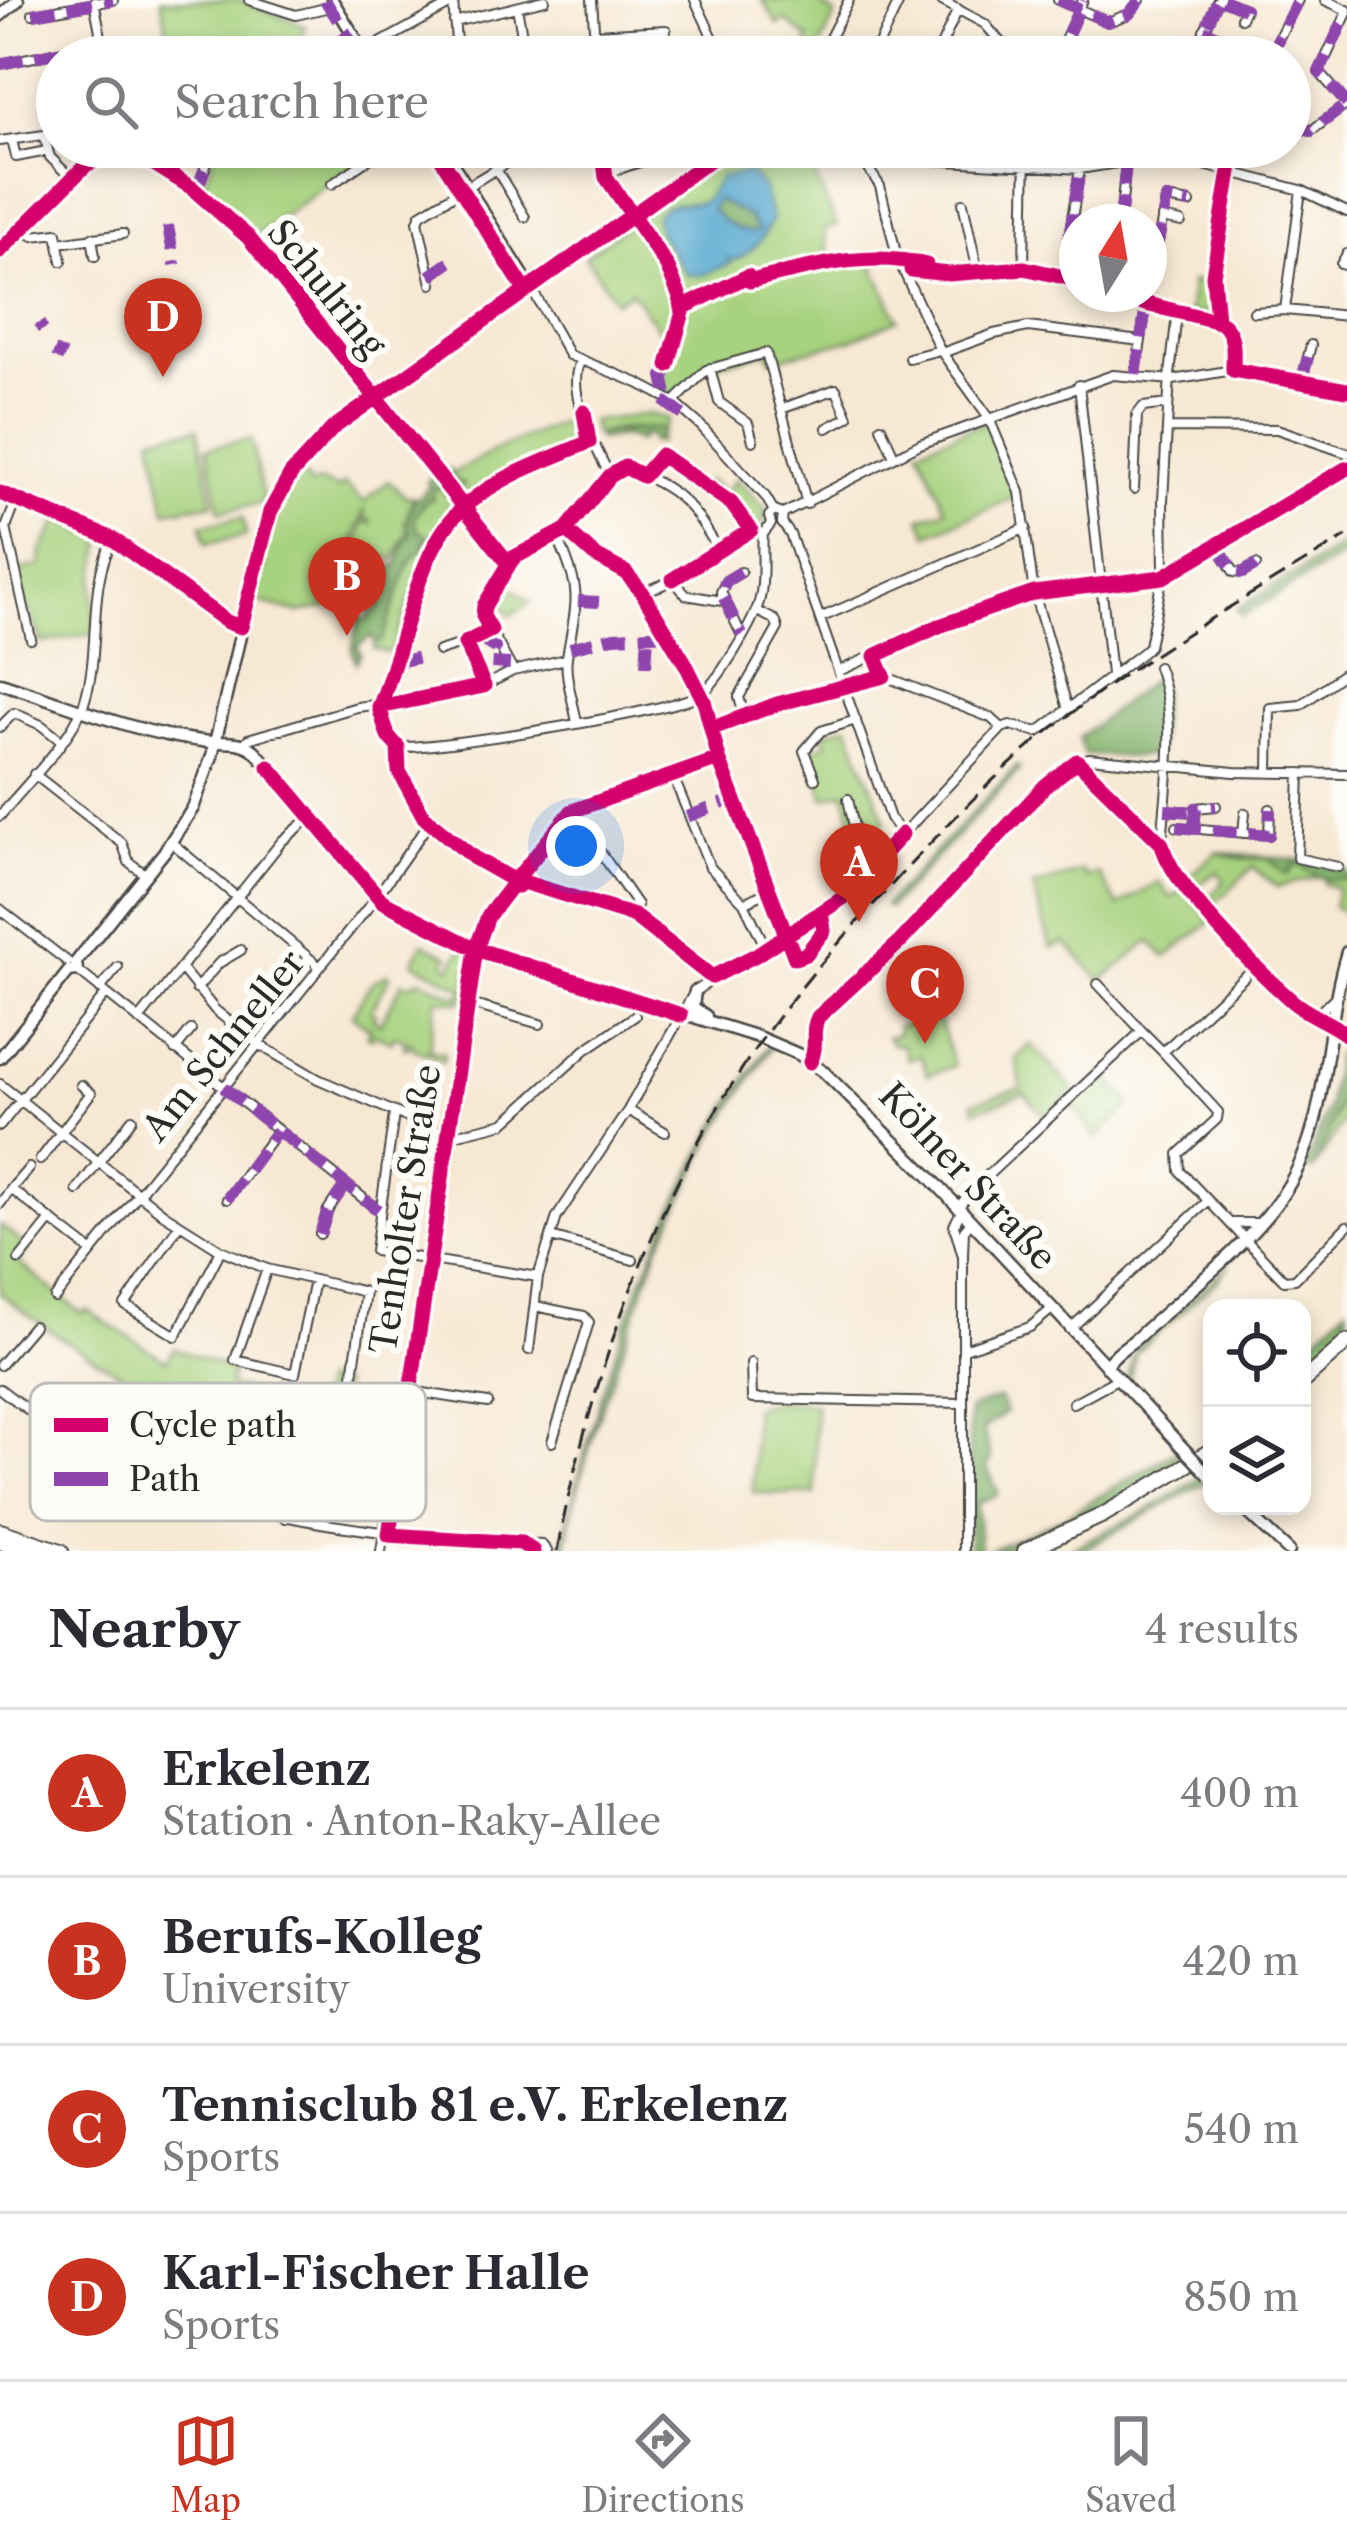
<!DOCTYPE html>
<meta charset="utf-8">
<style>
body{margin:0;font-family:"Libre Caslon Text",serif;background:#f7f7f7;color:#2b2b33}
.controls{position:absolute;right:36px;bottom:36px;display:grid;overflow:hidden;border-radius:24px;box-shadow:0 6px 18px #0003}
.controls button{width:108px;height:108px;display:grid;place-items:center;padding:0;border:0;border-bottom:3px solid #e1e1e2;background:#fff;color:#2b2b33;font:60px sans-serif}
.compass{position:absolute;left:1059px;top:204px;width:108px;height:108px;border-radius:50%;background:#fff;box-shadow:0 6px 18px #0003;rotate:11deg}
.you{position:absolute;left:576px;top:846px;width:42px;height:42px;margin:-30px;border:9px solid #fff;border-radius:50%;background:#1a73e8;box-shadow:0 0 0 18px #1a73e833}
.badge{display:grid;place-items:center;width:78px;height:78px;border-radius:50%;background:#c8321e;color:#fff;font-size:39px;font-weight:700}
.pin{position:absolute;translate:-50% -99px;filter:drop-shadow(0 3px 6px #0008)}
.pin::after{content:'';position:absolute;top:63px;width:42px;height:36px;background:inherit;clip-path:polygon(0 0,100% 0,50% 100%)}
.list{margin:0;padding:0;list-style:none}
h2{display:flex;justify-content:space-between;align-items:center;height:156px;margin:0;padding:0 48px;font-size:51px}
h2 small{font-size:39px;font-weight:400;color:#7c7c81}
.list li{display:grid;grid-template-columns:78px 1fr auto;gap:36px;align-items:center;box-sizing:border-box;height:168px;padding:0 48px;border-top:3px solid #e1e1e2}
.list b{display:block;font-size:45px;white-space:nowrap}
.list p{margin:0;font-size:39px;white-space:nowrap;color:#7c7c81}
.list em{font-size:39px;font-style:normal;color:#7c7c81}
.icon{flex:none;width:66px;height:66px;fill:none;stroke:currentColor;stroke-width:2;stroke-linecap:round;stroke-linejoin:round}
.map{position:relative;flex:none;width:1347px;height:1551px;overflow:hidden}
.search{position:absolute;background:#fff;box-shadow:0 6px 18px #0003;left:36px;right:36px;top:36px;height:132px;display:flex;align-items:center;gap:30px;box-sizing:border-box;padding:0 42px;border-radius:66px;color:#7c7c81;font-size:45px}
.sheet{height:828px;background:#fff}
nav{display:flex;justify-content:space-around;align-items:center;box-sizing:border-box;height:168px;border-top:3px solid #e1e1e2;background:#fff;font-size:33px;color:#7c7c81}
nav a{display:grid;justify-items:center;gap:6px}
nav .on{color:#c8321e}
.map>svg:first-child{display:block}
</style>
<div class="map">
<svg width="1347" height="1551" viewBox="0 0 1347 1551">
<rect width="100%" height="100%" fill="#fdfcf7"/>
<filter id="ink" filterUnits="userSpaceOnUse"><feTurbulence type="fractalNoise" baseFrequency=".00833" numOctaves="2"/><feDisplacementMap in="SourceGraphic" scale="24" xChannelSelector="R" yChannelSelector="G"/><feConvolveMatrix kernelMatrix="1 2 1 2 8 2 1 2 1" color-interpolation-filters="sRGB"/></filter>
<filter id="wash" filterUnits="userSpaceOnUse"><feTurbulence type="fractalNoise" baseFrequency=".004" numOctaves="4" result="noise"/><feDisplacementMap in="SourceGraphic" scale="48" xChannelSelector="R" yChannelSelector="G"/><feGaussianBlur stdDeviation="2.7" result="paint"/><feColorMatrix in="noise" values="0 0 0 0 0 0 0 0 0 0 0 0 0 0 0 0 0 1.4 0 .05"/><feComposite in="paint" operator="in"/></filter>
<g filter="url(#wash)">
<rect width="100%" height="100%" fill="#f7e8d3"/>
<!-- green -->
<path fill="#a7d27f" stroke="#697e55" stroke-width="3" d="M161,0H238L306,26L295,57H172Z
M762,0H813L836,15L815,56L801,54L809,39L784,20L778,25Z
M217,147H381L255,236L202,189Z
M734,147H768L775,166L813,172L837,225L824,229L830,267L870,258L898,319L850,340L771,360L768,351L709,367L674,395L659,387L670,345L631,291L616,301L585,256Z
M1209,281L1213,315L1189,313L1191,282Z
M650,414L669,419L662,433C650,425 610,429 595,435L591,421Z
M568,419L574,441L464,496L448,476L498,449Z
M987,421L1016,497L928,534L921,518L946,509L919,448Z
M198,428L213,503L166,511L152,436Z
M251,439L264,503L220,511L207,448Z
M301,471L310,485L321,482L339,489L344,484L364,502L388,481L405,496L413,497L405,523L408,529L394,560L355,547L364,521L373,523L364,517L365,509L327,607L299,613L254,601C263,558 270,504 301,471Z
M705,479L725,492L736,479L766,509L764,523L753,529L744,514Z
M439,481L457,503L431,538L391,654L373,648L417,538L409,524Z
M243,517L246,536L206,544L202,525Z
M59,519L103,541L94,582V633L42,643L29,609L25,610L17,571L40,566L42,551Z
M504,582L531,602L511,615L492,597Z
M848,725L886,822L867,829L858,839L844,792L825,798L809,755L810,750L827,743L823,733Z
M1217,852L1268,858L1290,873L1295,864L1322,875L1347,879V915L1333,907L1337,888L1324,884L1322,876L1277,887L1253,867L1210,908L1204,902L1224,882L1218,871L1194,888L1187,878Z
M1083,871L1087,878L1098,873L1118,906L1159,882L1170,897L1185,890L1211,922L1166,957L1150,941L1101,981L1066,943L1051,948L1033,887Z
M423,943L449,956L445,964L451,968L463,946L471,952L466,998L459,1002L437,999L429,1050L444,1053L443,1061L414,1048L411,1042L407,1049L403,1047L406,1041L395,1036L391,1042L375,1034L372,1038L367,1036L370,1029L352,1015L371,983L386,974L390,976L371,1011L376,1014L373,1019L380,1024L403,982L410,985L419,979L459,997L463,988L413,962Z
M937,1014L954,1066L928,1075L921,1055L907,1059L902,1044L893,1045L887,1037L898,1034L897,1027Z
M1031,1044L1074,1091L1046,1117L1024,1093L976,1110L973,1102L1022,1088L1016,1059Z
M1347,1064V1115L1313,1170L1336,1114Z
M1103,1073L1132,1105L1096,1138L1071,1103Z
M0,1225L28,1248L18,1262L82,1314L86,1310L167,1361L174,1348L232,1370L229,1386L317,1406L323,1381L342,1385L336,1415L399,1424L389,1474L347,1467L351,1437L293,1428L292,1420L219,1403L215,1416C136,1386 65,1346 0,1293Z
M1229,1265L1218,1280L1136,1352L1130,1378L1141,1396L1127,1376L1137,1346Z
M773,1402L815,1403V1494L753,1493V1407Z"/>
<!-- forest -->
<path fill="#85b46e" stroke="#58704c" stroke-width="3" d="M717,200L748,216L758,232C743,236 719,221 711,208Z
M658,427L661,430L659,442H651L652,438L643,434L640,442L624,436L599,440L597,434Z
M449,469L456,480L464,484L459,493V508L450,509L452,502L439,486L433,490L432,500H426L413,520L418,531L429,537L423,542L426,544L409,563L381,642H375L371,636L357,646L361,653L356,663L352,650L359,618L369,620L370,613L378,608L392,565L397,566L406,538L411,536L406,523L414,498H419L430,485L427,482L434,475L439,479Z
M1347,542V553L1242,616L1237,609Z
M1158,675L1161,689L1158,754L1133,757L1084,754L1079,738Z
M1017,766L1020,769L889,908L884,906Z
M1217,852L1300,860L1347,871V879H1324L1295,864L1287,875L1268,858L1243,859Z
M1347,1042C1347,1088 1331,1128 1313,1170L1306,1166L1328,1108L1336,1057Z
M768,1047L771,1048L711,1140L658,1249L595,1427L573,1506L565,1551H561C600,1373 661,1195 768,1047Z
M1347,1307V1329L1302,1370V1350Z
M999,1398L1006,1412L983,1429L991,1457L987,1468L999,1494L977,1503L980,1551H969V1409Z
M1176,1451L1184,1460C1133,1491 1048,1551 988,1551L1064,1517Z
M1201,1477L1207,1482L1080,1551H1065L1148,1510Z"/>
<!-- water -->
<path fill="#55a8d0" stroke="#406a7e" stroke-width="3" fill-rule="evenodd" d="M749,172L763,188L772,220C762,240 754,251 734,261L728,258L730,264L702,275H687L660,236L655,217C669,196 686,208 704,201L721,177ZM717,200L748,216L758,231C743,236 719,220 711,208Z"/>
</g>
<g filter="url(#ink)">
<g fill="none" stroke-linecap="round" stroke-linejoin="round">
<defs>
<path id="minor" d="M249,0L296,15L334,6
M453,0L457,57
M592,0L596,57
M695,0L722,57
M900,0L878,46L901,57
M940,0L985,24L1013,57
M1058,0L1108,22L1129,14L1140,0
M1223,0L1245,9L1241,18
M1325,0L1347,10
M94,1L105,57
M517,7L526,57
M33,14L113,0
M454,22L545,0
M1204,30L1227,41L1225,45
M594,34L666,30
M941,46L958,9
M373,47L453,3
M820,57L849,0
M1057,57L1083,0
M1193,57L1218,0
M1269,57L1298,0
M0,64L102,43
M1290,103L1296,90
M1347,104L1319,72L1347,13
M1290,124L1311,131L1347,104
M12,140L16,157L47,151
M0,141L44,135L50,157L70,177
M494,147L504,164
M602,147L606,177L631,215
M728,147L530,286L569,355L638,383L674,402L700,425L765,496L774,511L783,514L782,523L790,534L890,818L902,834
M854,147L880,186L897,257L940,350L988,416L1020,492L1034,593L1068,709
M864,156L1080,169L1165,155L1301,190L1347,212
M960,162L961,147
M496,169L525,217
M604,174L649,159
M332,184L387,147
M1301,190L1285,310L1347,316
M196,192L213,147
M963,203L978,272
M1162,218L1181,222
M1120,222L1126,162
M19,229L33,236L57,233L62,261
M92,237L95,256
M1069,237L1080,169
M1149,242H1158L1166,199L1190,203
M59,243L123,234
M0,251L86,165L103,157L125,155L154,164L192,188L248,237L509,564
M1347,254L1341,264L1347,266
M1024,268L1026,147
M904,273C921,267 935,273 952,274C996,275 1034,263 1077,280
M432,284L418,221L421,214L518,156L573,147
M1111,294C1130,302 1217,319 1223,324C1236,336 1233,354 1233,370
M1254,312L1285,310
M311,314L339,292
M1217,320L1213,275L1234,147
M942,353L994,334L1028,327L1141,341
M909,358L940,350
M580,362C565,392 596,448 610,476
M710,368L719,402L748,423L753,441
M1136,374L1146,306
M1302,380L1311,345
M1079,385L1111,674
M674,402L706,370L766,353L807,504
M781,409L836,389L848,417L827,428
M881,427L894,456
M1168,428L1277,429L1347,453
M661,455L731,503L751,533
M1134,489L1137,415L1143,407L1168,404
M0,493L113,539L227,622L241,627
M17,499L6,528L31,639
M783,514L920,444L1113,375L1173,380L1233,370L1347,390
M566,530L594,555L620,568L642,592L662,585L751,533L763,534
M763,534L771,524L769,516L774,511
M557,536C583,594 577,597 567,657C564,676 574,703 577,723
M1217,545L1234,572L1242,573L1256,565
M673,579L686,595L722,601
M820,618L1026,528
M741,634L721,592L726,581L741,572
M439,651L465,643L484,686
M1143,652L1149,646L1164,569L1163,500L1170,375L1177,314
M1158,667C1178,720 1166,787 1162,843
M513,671L483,616L484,606L513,558L566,530L610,476L625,467C679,491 690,500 719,551
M839,671L939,626L1034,593L1163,577L1347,468
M884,676L991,718L1002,728L1010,725L1038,732L1143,652
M700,695L713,728L710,731L771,890L744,903
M379,707L434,547L469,502L590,439
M379,707L388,736L398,747L399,771L424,817L474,858L511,879
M744,716L739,697L778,628L775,620L757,611
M0,727L14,713L41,725L60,740
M713,728L777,704L884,676L875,656
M245,743L248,739L357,707L456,694L484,686L513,671L566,659
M398,747C434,749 683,711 704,692C720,678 756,619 760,598C765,577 761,555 763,534
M1078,762L1162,844C1169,883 1260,973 1292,1001C1308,1015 1330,1022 1347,1035
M1269,773L1270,708L1301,705L1347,671
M1300,773L1297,858L1338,867
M34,774L122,843L129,862L146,875
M673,776L710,867L744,903L766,948
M815,779L804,751L821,731L856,720
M848,799L859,850L874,864
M1165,810L1195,812
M572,811L637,905L634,916
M0,816C25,785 72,740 84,703C102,649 86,590 113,539
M1177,827L1269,835L1270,809
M1194,828L1196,808L1216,806
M1243,833L1245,813
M171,842L320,967
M519,876L572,811L719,759
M523,882L515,887L509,882L519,876L523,882L634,916L712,977
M0,909L68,962
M181,968L215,1010L258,1044L318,1079L450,1136L504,1123L585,1050L635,1016
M77,970L378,1210
M1098,984L1142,1031
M100,989L118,967
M196,989L219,963L241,950
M467,1003L540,1024
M1308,1012L1321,1011L1335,997
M139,1020L282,841L310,818
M175,1050L191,1030
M1163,1052L1218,1112L1217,1119L1179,1154L1180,1171L1284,1280L1295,1279L1347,1226
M810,1062C819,1046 810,1032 818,1017L900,942L1072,763L1089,758L1234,772L1347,774
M204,1073L238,1028
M0,1084L164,1214L221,1250L267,1269L365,1292L352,1382L488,1403
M628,1110L665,1132
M394,1114L375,1251L538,1277
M0,1126L106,994
M40,1160L91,1093L81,1085
M11,1189L29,1168
M77,1190L132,1119
M227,1199L277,1131
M0,1204L11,1189L91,1251
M959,1207L970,1192L1142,1031L1163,1052L1245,976
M961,1212L954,1225L962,1253
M1230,1223H1259
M179,1225L125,1305L176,1336L221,1250
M320,1234L328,1210L345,1185
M551,1237L633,1260
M19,1260L51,1220
M267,1269L235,1360L295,1374L314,1280
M55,1298L377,896L429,823
M535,1306L584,1316L589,1322L552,1442
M1070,1329L1208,1201
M964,1349L1030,1327L1052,1309
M529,1350L538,1277L557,1217L628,1110L695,991L843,898L1002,728
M751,1363L752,1399L962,1403
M0,1365L33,1326
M0,1389C161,1515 345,1534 542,1545L547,1551
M1073,1403L1117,1379
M285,1518L300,1438
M381,1551L478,940L488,916L511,886
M963,1551V1254L964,1230L971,1222"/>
<path id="major" d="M332,0L367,57
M0,16L18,0
M0,683C66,703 133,733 202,741C222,744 240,738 256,752L382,901L476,949L758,1037L800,1055L824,1072L930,1177L1181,1446
M695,991L693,1007L706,1016
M0,1058L69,971L77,970L76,962L164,852L193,808L212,756L266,524L291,474L349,415L530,286L442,147
M1106,1367C1112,1354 1128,1346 1139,1336C1185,1293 1242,1251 1279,1200C1333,1125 1321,1036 1347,952
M1241,1506L1289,1551"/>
<path id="highway" d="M1302,1382L1347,1342
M0,1531L61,1551
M0,1542L29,1551
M1025,1551L1103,1515L1212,1450"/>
</defs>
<!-- minor casing -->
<use href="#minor" stroke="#4a4744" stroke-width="12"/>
<!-- major casing -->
<use href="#major" stroke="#4a4744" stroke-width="15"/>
<!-- highway casing -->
<use href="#highway" stroke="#4a4744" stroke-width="18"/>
<!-- minor -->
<use href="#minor" stroke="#fff" stroke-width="8"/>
<!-- major -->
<use href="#major" stroke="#fff" stroke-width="10"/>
<!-- highway -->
<use href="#highway" stroke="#fff" stroke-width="14"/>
<!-- rail -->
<path stroke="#2b2b2b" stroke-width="3" stroke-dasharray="18 9" stroke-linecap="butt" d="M557,1551C589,1387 645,1220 736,1078C781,1007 837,943 895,881C944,828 994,775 1051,729C1143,656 1247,597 1347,536"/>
<defs>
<path id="major-bridge" d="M1181,1446L1209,1475"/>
</defs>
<!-- major-bridge casing -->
<use href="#major-bridge" stroke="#4a4744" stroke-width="15" stroke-linecap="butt"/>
<!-- major-bridge -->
<use href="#major-bridge" stroke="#fff" stroke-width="10"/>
<!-- quiet -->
<path stroke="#8e44ad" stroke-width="12" stroke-dasharray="24 12" stroke-linecap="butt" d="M325,0L361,57
M1058,0L1108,22L1129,14L1140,0
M1223,0L1245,9L1241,18
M33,14L113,0
M1204,30L1227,41L1225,45
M1068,34L1083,0
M1193,57L1218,0
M1269,57L1298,0
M0,64L102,43
M1290,103L1296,90
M1347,104L1319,72L1347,13
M1290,124L1311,131L1347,104
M196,192L213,147
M1120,222L1126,162
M168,226L175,265
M1069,237L1080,169
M1149,242H1158L1166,199L1190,203
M430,276L456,258
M39,323L43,330
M54,351L65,356
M669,370L663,376L666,390L661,399L683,415L684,422
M1136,374L1146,306
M1302,380L1311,345
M1217,545L1234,572L1242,573L1256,565
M741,572L726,581L721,592L742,635
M578,601L599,602
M483,634L485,642L495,648L491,663L510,664
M570,648L614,637L667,634
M394,663L429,655
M646,666L648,634
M1165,810L1195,812
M687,817L736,798
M1177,827L1269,835L1270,809
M1194,828L1196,808L1216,806
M223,1087L378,1210
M227,1199L277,1131
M320,1234L328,1210L345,1185"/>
<defs>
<path id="cycleway" d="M434,147L525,290
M602,147L606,177L667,266L680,297L683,312L668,365
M0,251L86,165L103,157L125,155L154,164L192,188L248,237L509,564
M911,270L949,274L1024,268L1077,280
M1111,294C1130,302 1217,319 1223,324C1236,336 1233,354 1233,370L1347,390
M682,308L748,276L750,281C808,268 867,249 926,265V270
M1217,320L1213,275L1234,147
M0,493L113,539L227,622L241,627L270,512L291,474L333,428L728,147
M566,530L594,555L625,572L642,592L685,663L704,701L719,759L795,958L806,954L824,931L821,912
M379,707L484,686L465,643L491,630L483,616L484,606L513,558L566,530L610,476L625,467L643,476L661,455L731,503L751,530L673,579
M379,707C405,647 415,547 466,505C501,475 548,460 589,442L584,412
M379,707L388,736L398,747L399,771L424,817L474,858L511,879
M713,728L777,704L884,676L875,656L939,626L1034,593L1163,577L1347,468
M269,767L382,901L476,949L681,1015
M519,876L572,811L719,759
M511,886L488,916L476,949L389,1535L521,1543L533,1551
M518,886H511V879L519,876L523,882L634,916L712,977L756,955L843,898L902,834
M810,1062C819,1046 810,1032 818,1017L900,942L1045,786L1077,761L1162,844C1169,883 1260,973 1292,1001C1308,1015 1330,1022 1347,1035"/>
</defs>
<!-- cycleway casing -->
<use href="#cycleway" stroke="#fdfcf7" stroke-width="22"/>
<!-- cycleway -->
<use href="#cycleway" stroke="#d6006c" stroke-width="15"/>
</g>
</g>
<g text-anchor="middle" stroke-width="12" stroke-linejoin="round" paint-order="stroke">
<!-- street labels -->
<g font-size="36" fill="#2b2b2b" stroke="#fdfcf7">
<text transform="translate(327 288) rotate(51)" y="13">Schulring</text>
<text transform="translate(223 1045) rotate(-51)" y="13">Am Schneller</text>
<text transform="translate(968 1176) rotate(47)" y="13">Kölner Straße</text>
<text transform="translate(405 1209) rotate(-81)" y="13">Tenholter Straße</text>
</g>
</g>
<!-- legend -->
<rect x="30" y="1383" width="396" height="138" rx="18" fill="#fdfcf7" stroke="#bebdba" stroke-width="3"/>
<rect x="54" y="1418" width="54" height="14" fill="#d6006c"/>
<rect x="54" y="1472" width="54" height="14" fill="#8e44ad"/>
<g font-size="33" fill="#2b2b2b">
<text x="129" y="1437">Cycle path</text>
<text x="129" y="1491">Path</text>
</g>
</svg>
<div class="controls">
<button><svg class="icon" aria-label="locate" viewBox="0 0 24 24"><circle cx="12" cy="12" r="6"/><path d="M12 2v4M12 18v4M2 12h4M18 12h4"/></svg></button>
<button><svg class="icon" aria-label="layers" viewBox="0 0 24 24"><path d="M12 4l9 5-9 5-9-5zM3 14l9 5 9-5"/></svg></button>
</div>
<svg class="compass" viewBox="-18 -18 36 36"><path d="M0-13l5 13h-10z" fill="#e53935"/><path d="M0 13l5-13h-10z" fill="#7c7c81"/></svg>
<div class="you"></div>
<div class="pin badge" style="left:859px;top:922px">A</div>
<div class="pin badge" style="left:347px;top:636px">B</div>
<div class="pin badge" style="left:925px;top:1044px">C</div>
<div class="pin badge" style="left:163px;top:377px">D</div>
<div class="search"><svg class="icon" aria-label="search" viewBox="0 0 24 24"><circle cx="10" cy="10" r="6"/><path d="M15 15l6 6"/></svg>Search here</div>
</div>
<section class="sheet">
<h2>Nearby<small>4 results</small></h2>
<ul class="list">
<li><span class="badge">A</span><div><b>Erkelenz</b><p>Station · Anton-Raky-Allee</p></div><em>400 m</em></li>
<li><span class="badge">B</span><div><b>Berufs-Kolleg</b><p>University</p></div><em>420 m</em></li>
<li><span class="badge">C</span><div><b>Tennisclub 81 e.V. Erkelenz</b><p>Sports</p></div><em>540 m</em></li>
<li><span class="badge">D</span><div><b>Karl-Fischer Halle</b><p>Sports</p></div><em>850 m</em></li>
</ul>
</section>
<nav>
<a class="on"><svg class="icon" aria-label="map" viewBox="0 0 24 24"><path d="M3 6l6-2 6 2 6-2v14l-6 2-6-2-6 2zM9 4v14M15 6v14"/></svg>Map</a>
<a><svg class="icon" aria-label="directions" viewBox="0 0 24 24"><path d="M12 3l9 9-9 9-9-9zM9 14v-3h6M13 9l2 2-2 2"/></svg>Directions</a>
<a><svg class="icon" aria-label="saved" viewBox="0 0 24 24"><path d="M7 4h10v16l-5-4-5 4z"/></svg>Saved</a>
</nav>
